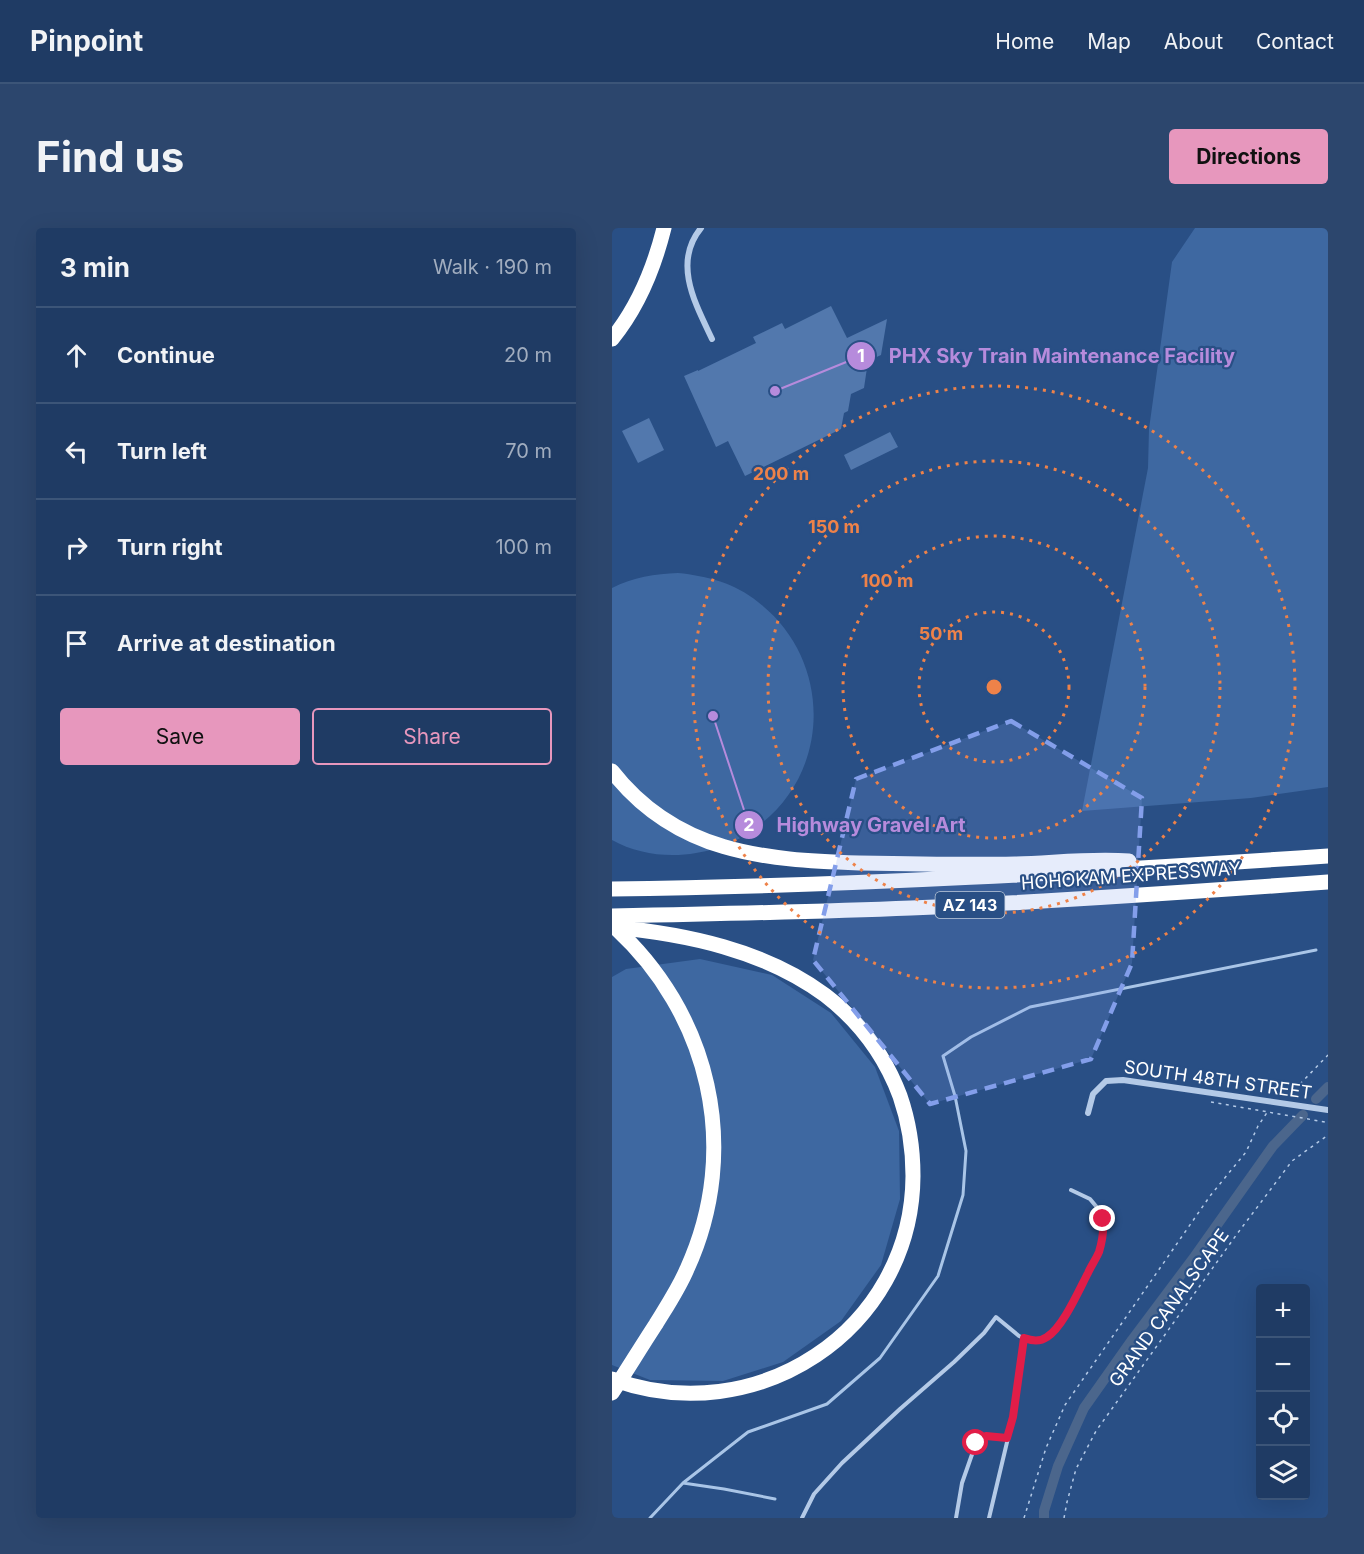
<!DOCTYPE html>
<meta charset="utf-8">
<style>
body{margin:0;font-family:Inter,sans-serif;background:#2c466d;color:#f1f3f6}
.controls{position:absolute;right:18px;bottom:18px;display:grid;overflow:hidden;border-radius:6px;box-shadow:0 6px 24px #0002}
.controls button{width:54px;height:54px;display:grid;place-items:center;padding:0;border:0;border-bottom:2px solid #3c5578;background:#1f3b64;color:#f1f3f6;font:30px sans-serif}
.stop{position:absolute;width:18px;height:18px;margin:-14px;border:4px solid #e11d48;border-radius:50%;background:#fff}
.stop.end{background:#e11d48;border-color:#fff;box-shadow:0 2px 6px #0008}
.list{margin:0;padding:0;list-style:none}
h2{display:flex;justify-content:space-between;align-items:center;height:78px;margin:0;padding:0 24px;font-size:26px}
h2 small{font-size:20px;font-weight:400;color:#a1adbf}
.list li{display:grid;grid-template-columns:39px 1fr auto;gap:18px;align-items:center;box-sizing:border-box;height:96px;padding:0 24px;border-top:2px solid #3c5578}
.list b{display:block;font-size:22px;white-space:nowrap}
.list em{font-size:20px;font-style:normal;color:#a1adbf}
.actions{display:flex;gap:12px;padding:18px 24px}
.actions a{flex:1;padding:14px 0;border:2px solid #e797bd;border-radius:6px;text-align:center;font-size:21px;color:#e797bd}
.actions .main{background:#e797bd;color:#111}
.icon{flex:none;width:33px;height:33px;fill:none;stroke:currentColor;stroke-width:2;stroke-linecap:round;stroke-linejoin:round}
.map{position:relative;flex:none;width:716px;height:1290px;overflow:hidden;border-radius:6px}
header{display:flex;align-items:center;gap:36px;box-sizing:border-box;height:84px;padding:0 30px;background:#1f3b64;border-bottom:2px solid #3c5578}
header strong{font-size:28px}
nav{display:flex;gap:33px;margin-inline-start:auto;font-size:21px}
.intro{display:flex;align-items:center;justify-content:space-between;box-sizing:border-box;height:144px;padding:0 36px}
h1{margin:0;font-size:42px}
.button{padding:15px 27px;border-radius:6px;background:#e797bd;color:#111;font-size:21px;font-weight:700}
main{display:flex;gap:36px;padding:0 36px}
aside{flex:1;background:#1f3b64;border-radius:6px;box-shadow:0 6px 24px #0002}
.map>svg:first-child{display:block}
</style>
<header>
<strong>Pinpoint</strong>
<nav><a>Home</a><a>Map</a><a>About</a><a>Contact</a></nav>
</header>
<div class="intro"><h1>Find us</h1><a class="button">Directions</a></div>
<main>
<aside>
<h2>3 min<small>Walk · 190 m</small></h2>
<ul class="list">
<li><svg class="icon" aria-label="ahead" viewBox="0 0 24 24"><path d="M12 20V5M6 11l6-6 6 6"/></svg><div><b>Continue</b></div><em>20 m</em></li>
<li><svg class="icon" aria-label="left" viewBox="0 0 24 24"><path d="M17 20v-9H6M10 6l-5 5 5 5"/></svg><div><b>Turn left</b></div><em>70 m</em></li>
<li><svg class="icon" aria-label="right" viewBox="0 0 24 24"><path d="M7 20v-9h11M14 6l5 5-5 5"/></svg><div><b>Turn right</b></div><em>100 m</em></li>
<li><svg class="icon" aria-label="arrive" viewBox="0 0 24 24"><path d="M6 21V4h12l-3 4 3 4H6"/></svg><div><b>Arrive at destination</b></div></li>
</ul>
<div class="actions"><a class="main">Save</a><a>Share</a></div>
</aside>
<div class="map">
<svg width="716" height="1290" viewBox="0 0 716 1290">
<rect width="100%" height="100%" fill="#294f85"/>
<!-- green -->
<path fill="#3e68a1" d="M583,0H716V559L639,570L470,583L536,240L537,201L560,34Z
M66,345C95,348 123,355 146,374C218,429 221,538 150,595C131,611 109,621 84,625C56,630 25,626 0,612V360C21,349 43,346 66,345Z
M88,731L160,747L219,785L263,839L287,903L288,971L269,1037L229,1093L171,1134L111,1153L38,1152L0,1137V749L14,741Z"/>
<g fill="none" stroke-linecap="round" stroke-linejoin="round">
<!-- stream -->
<path stroke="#a9c5e7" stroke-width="3" d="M71,1255L112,1261L163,1271
M38,1290L71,1255L136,1204L215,1176L268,1130L326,1048L351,967L354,923L343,868L331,828L359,809L418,779L704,722"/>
<!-- canal -->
<path stroke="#4b668c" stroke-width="10" d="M704,871L716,859
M432,1290V1283L446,1238L472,1180L520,1112L583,1028L661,918L691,887"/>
</g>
<!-- building -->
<path fill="#5278ad" d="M219,78L235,110L275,91L269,127L256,133L252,160L239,166L236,183L232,185L229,201L133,248L116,213L104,219L72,148L86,142V143L144,115L141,109L170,95L173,101Z
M37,190L52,222L26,235L10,203Z
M278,204L286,219L239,242L232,227Z"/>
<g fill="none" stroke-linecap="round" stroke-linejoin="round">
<!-- path -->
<path stroke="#b4cae7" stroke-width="1.5" stroke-dasharray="3 4.5" stroke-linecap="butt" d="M677,866L689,855L716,827
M599,874L713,894
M412,1290L434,1220L453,1177L598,968L634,924L646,898L656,883
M452,1290L455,1274L464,1241L484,1203L625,1006L680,933L716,907"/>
<!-- lane -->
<path stroke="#b4cae7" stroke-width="4" d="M190,1290L202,1266L230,1235L288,1181L342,1134L372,1105L384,1089L407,1108L418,1113H427L435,1110L442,1103L457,1081L487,1024L491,1000L488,983L478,971L459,962
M344,1290L350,1255L364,1215L373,1208L395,1211
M377,1290L401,1189L413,1110"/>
<!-- street -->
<path stroke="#b4cae7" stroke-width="6" d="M89,0C60,35 84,77 100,111
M476,885L481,866L494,853L511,852L716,882"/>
<!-- highway -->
<path stroke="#fff" stroke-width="15" d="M0,111C26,79 42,40 52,0
M0,543C64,625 152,632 247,635C299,636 351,637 403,636C441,635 479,630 517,633
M0,661C239,658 478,644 716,628
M0,688C100,686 200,684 299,680C438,674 577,664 716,654
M0,699C74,706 152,722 213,767C247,793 273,828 288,868C297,894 301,921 301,948C300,1103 143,1204 0,1151"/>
<!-- highway-bridge -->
<path stroke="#fff" stroke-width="15" d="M0,697C98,784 130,921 75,1041C67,1060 55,1078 44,1096C29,1119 15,1142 0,1165"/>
</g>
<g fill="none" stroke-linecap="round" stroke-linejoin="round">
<!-- route -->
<path stroke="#e11d48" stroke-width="8" d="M364,1215L374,1208L395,1210L401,1189L412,1110C420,1113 428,1114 435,1109C451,1099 467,1062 476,1045C479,1038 484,1031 487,1024C490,1014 492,1002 491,991"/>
</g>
<!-- marked area -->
<path fill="#839eea" fill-opacity="0.2" stroke="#839eea" stroke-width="4.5" stroke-dasharray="12 8" stroke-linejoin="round" d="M399,493L530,570L520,735L479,831L318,876L201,732L244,551Z"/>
<!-- distance rings -->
<g fill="none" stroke="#ee8249" stroke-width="3" stroke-dasharray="3 6">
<circle cx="382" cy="459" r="75"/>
<circle cx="382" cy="459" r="151"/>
<circle cx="382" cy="459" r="226"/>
<circle cx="382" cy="459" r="301"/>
</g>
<g text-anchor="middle" stroke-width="4.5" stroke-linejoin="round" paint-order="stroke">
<!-- shield labels -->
<rect fill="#294f85" stroke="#bfcada" stroke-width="1.5" x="323.5" y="664" width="69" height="26" rx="4.5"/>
<g font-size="16" font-weight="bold" fill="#fff">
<text x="358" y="683">AZ 143</text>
</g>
<!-- street labels -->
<g font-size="18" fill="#fff" stroke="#294f85">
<text transform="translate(519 648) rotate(-4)" y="6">HOHOKAM EXPRESSWAY</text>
<text transform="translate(606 852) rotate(8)" y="6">SOUTH 48TH STREET</text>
<text transform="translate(557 1080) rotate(-54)" y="6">GRAND CANALSCAPE</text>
</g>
</g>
<circle cx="382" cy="459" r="9" fill="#ee8249" stroke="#294f85" stroke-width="3"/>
<g font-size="18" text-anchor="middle" font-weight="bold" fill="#ee8249" stroke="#294f85" stroke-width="4.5" stroke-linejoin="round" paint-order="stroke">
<text x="169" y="252">200 m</text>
<text x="222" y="305">150 m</text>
<text x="275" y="359">100 m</text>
<text x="329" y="412">50 m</text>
</g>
<!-- callouts -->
<path fill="none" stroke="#b68bdc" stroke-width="2" d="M163 163L249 128M101 488L137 597"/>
<g fill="#b68bdc" stroke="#294f85" stroke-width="2">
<circle cx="163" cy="163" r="6"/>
<circle cx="101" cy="488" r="6"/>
<circle cx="249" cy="128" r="15"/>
<circle cx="137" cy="597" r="15"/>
</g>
<g font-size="18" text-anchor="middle" font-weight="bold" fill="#fff">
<text x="249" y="134">1</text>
<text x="137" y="603">2</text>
</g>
<g font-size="20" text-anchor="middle" font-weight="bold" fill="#b68bdc" stroke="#294f85" stroke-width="4.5" stroke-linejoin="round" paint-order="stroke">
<text x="450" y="135">PHX Sky Train Maintenance Facility</text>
<text x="259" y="604">Highway Gravel Art</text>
</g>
</svg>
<div class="controls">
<button>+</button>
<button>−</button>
<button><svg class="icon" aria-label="locate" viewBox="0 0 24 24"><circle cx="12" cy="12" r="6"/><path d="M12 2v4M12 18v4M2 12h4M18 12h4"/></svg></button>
<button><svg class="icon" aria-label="layers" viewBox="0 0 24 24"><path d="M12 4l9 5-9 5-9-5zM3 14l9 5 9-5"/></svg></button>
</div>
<div class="stop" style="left:364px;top:1215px"></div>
<div class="stop end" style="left:491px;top:991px"></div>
</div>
</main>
